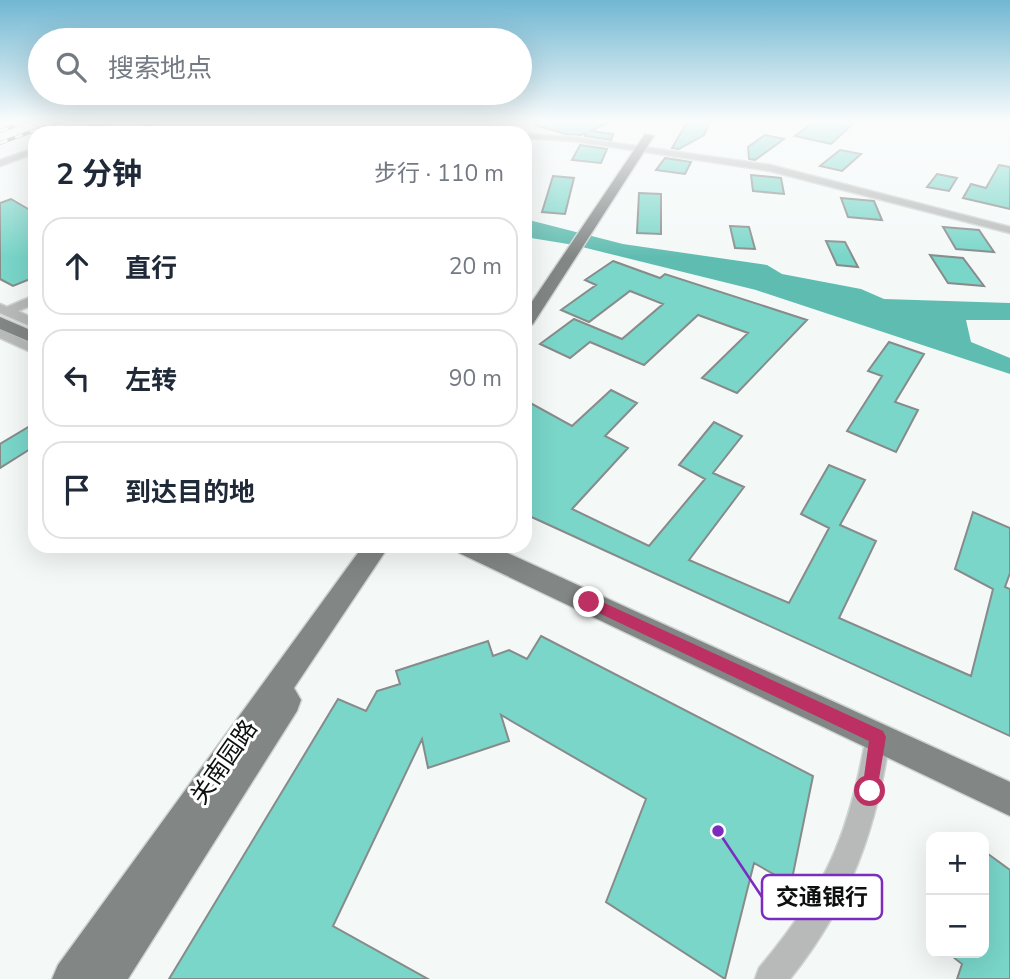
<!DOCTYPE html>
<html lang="zh">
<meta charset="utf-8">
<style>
body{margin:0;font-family:"Nunito Sans","Noto Sans SC",sans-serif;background:#f2f2f3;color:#1f2937}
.controls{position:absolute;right:21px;bottom:21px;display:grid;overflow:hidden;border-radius:14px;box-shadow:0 7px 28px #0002}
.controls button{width:63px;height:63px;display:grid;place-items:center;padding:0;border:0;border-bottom:2px solid #e0e1e3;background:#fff;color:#1f2937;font:35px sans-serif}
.stop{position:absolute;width:21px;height:21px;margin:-16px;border:5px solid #bd3063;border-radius:50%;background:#fff}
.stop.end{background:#bd3063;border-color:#fff;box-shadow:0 2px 7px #0008}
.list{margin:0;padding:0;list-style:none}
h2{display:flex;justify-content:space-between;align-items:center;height:91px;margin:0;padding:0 28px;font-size:30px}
h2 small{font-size:23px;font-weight:400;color:#747a83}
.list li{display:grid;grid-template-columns:46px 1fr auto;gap:21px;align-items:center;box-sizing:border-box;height:98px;margin:0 14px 14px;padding:0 14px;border:2px solid #e0e1e3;border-radius:21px}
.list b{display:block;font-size:26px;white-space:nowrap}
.list em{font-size:23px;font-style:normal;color:#747a83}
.icon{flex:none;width:38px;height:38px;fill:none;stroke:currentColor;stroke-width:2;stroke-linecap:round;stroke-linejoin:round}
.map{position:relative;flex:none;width:1010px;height:979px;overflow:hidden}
.search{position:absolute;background:#fff;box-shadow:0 7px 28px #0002;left:28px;top:28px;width:504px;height:77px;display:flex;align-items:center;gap:18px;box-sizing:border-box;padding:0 24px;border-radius:38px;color:#747a83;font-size:26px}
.panel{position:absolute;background:#fff;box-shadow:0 7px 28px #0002;left:28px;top:126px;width:504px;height:427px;border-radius:21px}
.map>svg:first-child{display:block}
</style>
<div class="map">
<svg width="1010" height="979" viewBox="0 0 1010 979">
<rect width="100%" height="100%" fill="#f4f9f8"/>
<!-- water -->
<path fill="#5fbcb0" d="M525,219L623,244L767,265L782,274L861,289L884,299L1010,303V320H966L971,342L1010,358V374L756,290L574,245L525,237Z"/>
<!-- building -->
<path fill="#79d6c9" stroke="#878b8a" stroke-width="2" d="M536,121H611L591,131L613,134L611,140L585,136L586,133L581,135L565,134L535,125Z
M688,121H710L704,135L679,149L672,148Z
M815,121H856L831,144L795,136Z
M765,135L784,139L755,160L749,159L748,147Z
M580,145L607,149L601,163L572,160Z
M840,150L861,154L842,171L820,166Z
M665,158L691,162L685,174L656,170Z
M999,165L1010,167V209L963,198L971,184L986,188Z
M937,174L957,178L949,191L927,187Z
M751,175L781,178L784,194L753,191Z
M553,176L574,178L565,214L542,212Z
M639,193L661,194V234L637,233Z
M841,198L874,201L882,220L848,217Z
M11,199L35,213V277L13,286L0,279V203Z
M730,226L749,227L755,249L735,248Z
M943,227L979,230L994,252L956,249Z
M826,241L845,242L858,267L837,265Z
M930,255L963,258L984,286L948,283Z
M613,261L660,278L665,274L807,320L737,393L702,378L748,333L698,315L644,365L590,342L570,358L540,344L574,319L622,339L663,304L630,291L589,322L561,310L596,285L585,280Z
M889,342L924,354L895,402L918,410L896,452L847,431L882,376L868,371Z
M611,390L637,403L605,436L628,448L572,509L649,546L705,479L679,465L714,422L742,436L713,473L744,487L689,560L789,603L829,528L801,514L829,465L865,480L840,525L876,541L839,618L971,676L993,589L955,569L973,512L1010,528V573L1005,587L1010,589V736L525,514V400L572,426Z
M35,423V446L0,468V444Z
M541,636L813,776L791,884L754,863L725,979L606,902L646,799L501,715L509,741L428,768L422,739L333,926L428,979H169L338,699L366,711L377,691L400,684L396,671L488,641L493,656L509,650L527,659Z
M984,851L1010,870V979H957L962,964L948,953H984Z"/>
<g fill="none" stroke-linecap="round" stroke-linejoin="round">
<defs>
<path id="minor" d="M102,121H113L87,133H76Z
M147,121H155L144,133H135Z
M403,129L473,131L477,133H282L286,131Z
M525,134L573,137L770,165L1010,227V233L770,171L573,141L525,138Z
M35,148V153L0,166V160Z
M35,295V304L18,311L35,319V328L0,313V304L7,307Z
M0,329L35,345V354L0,338Z
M878,725L887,728L890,737C876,831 850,904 790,979H755L759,968C825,889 848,839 866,737L869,728Z"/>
<path id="major" d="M645,134L654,136L533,324L525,329V312Z
M0,317L35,332V344L0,329Z
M363,546H389L294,688L301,700L297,711L128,979H52L58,965Z
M456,546H492L1010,782V816L459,553Z"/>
</defs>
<!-- minor casing -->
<use href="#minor" stroke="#cfd4d3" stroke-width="3"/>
<!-- major casing -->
<use href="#major" stroke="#cfd4d3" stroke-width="3"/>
<!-- minor -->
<use href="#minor" fill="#b7bab9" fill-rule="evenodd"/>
<!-- major -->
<use href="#major" fill="#828685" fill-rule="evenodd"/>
<defs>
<path id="rail" d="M0,131L29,121
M0,143L61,121"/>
</defs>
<!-- rail casing -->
<use href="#rail" stroke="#676a69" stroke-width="3.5"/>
<!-- rail -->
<use href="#rail" stroke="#fff" stroke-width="2.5" stroke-dasharray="8" stroke-linecap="butt"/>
</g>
<!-- sky -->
<linearGradient id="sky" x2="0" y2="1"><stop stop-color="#71b7d2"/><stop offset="0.47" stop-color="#fafcfc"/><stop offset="1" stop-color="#fafcfc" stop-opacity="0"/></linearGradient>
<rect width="1010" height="258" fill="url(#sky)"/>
<!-- route -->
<path fill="#bd3063" d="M589,596L883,731L886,737L876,797L870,799L864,797L862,791L869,741L584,606V598Z"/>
<g text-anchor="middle" stroke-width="6" stroke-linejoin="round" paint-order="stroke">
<!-- near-street labels -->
<g font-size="24" fill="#0e0f0f" stroke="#fff">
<text transform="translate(224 762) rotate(-55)" y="8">关南园路</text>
</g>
</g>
<!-- callouts -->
<path fill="none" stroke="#7b2cbf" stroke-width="2.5" d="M718 831L762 897"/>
<circle fill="#7b2cbf" stroke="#fff" stroke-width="2.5" cx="718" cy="831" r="7"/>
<rect fill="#fff" stroke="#7b2cbf" stroke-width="2.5" x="762" y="875" width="120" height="44" rx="7"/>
<g font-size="23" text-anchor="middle" font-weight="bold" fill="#0e0f0f">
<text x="822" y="905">交通银行</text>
</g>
</svg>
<div class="controls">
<button>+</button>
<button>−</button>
</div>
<div class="stop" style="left:870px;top:791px"></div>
<div class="stop end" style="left:589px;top:602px"></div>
<div class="search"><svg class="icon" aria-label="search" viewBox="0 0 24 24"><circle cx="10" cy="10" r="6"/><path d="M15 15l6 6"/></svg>搜索地点</div>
<section class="panel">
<h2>2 分钟<small>步行 · 110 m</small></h2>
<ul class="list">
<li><svg class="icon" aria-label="ahead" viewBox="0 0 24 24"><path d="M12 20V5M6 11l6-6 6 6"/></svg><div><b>直行</b></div><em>20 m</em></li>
<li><svg class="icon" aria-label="left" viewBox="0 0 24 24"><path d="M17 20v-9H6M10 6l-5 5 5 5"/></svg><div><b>左转</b></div><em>90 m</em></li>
<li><svg class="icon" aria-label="arrive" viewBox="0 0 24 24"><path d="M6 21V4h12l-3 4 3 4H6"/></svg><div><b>到达目的地</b></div></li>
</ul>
</section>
</div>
